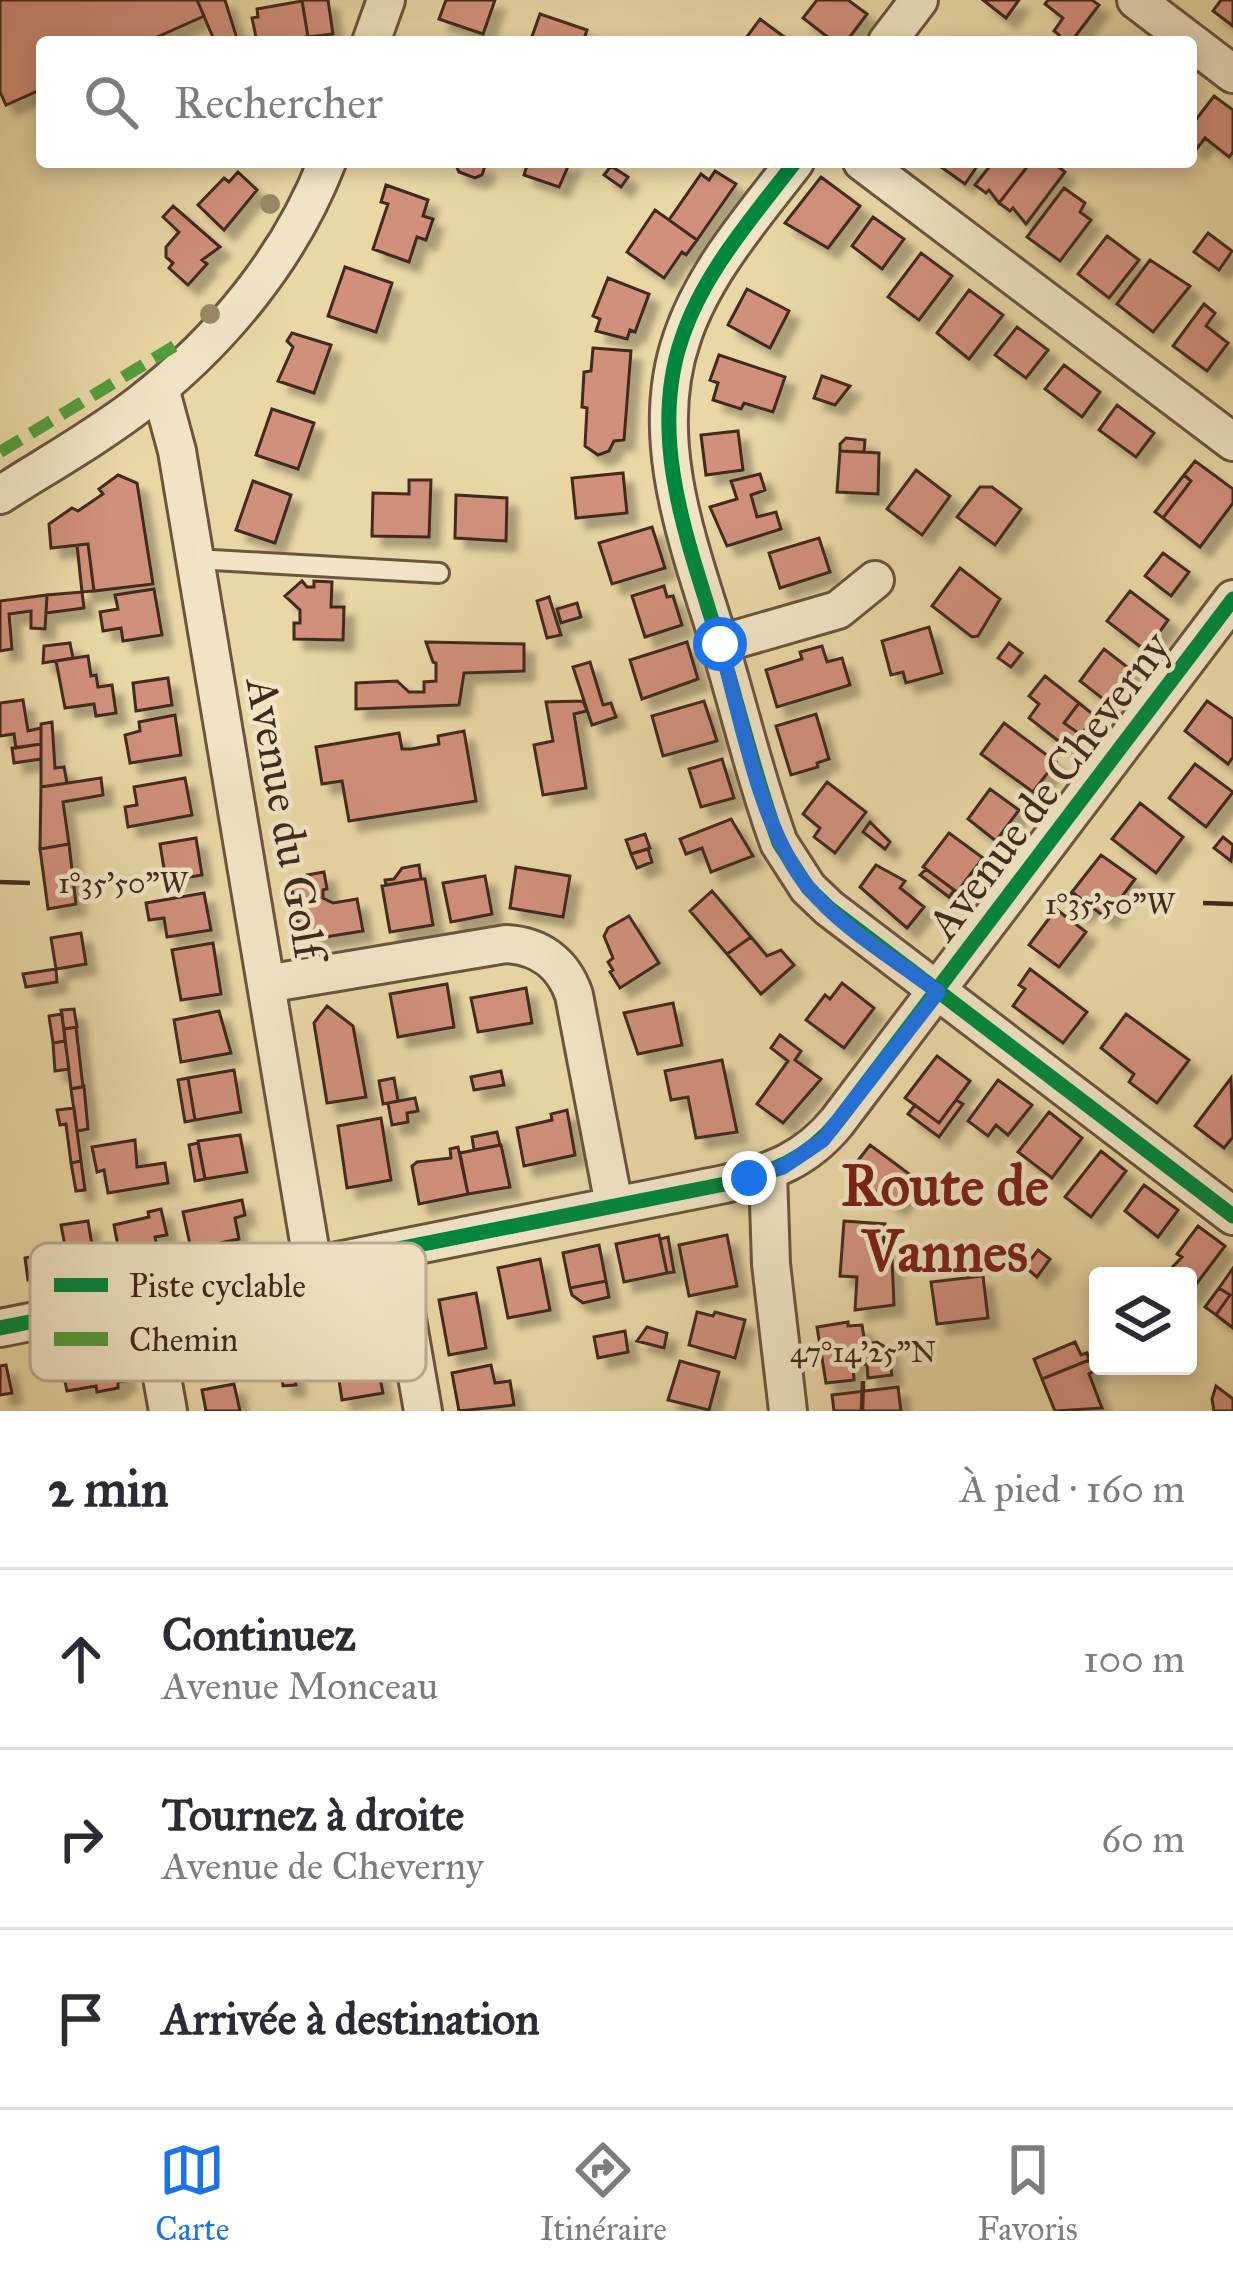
<!DOCTYPE html>
<html lang="fr">
<meta charset="utf-8">
<style>
body{margin:0;font-family:"IM FELL Great Primer",serif;background:#f2f2f3;color:#2b2b33}
.controls{position:absolute;right:36px;bottom:36px;display:grid;overflow:hidden;border-radius:12px;box-shadow:0 6px 18px #0003}
.controls button{width:108px;height:108px;display:grid;place-items:center;padding:0;border:0;border-bottom:3px solid #e1e1e2;background:#fff;color:#2b2b33;font:60px sans-serif}
.stop{position:absolute;width:36px;height:36px;margin:-27px;border:9px solid #1a73e8;border-radius:50%;background:#fff}
.stop.end{background:#1a73e8;border-color:#fff;box-shadow:0 3px 12px #0008}
.list{margin:0;padding:0;list-style:none}
h2{display:flex;justify-content:space-between;align-items:center;height:156px;margin:0;padding:0 48px;font-size:51px}
h2 small{font-size:39px;font-weight:400;color:#7c7c81}
.list li{display:grid;grid-template-columns:78px 1fr auto;gap:36px;align-items:center;box-sizing:border-box;height:180px;padding:0 48px;border-top:3px solid #e1e1e2}
.list b{display:block;font-size:45px;white-space:nowrap}
.list p{margin:0;font-size:39px;white-space:nowrap;color:#7c7c81}
.list em{font-size:39px;font-style:normal;color:#7c7c81}
.icon{flex:none;width:66px;height:66px;fill:none;stroke:currentColor;stroke-width:2;stroke-linecap:round;stroke-linejoin:round}
.map{position:relative;flex:none;width:1233px;height:1411px;overflow:hidden}
.search{position:absolute;background:#fff;box-shadow:0 6px 18px #0003;left:36px;right:36px;top:36px;height:132px;display:flex;align-items:center;gap:30px;box-sizing:border-box;padding:0 42px;border-radius:12px;color:#7c7c81;font-size:45px}
.sheet{height:696px;background:#fff}
nav{display:flex;justify-content:space-around;align-items:center;box-sizing:border-box;height:168px;border-top:3px solid #e1e1e2;background:#fff;font-size:33px;color:#7c7c81}
nav a{display:grid;justify-items:center;gap:6px}
nav .on{color:#1a73e8}
.map>svg:first-child{display:block}
</style>
<div class="map">
<svg width="1233" height="1411" viewBox="0 0 1233 1411">
<defs>
<filter id="shadow"><feDropShadow dx="10" dy="10" stdDeviation="3" flood-color="#0004"/></filter>
</defs>
<rect width="100%" height="100%" fill="#e9d7a6"/>
<filter id="stains"><feTurbulence type="fractalNoise" baseFrequency=".00167" numOctaves="4"/><feColorMatrix values="0 0 0 0 .2 0 0 0 0 .09 0 0 0 0 .02 0 0 0 .5 -.17"/></filter>
<radialGradient id="worn" r=".72"><stop offset=".6" stop-color="#630" stop-opacity="0"/><stop offset="1" stop-color="#630" stop-opacity=".3"/></radialGradient>
<!-- building -->
<path fill="#d1907b" stroke="#42291b" stroke-width="3" filter="url(#shadow)" d="M0,0H197L204,16L146,42H42V89L6,105L0,92Z
M197,0H225L238,42H215Z
M328,0L333,34L308,37L302,0Z
M446,0H495L483,34L439,19Z
M817,0H848L867,14L846,42H834L803,18Z
M983,0H1019L1006,18Z
M1048,0H1092L1099,5L1071,42H1053L1059,35L1054,31L1063,18L1045,4Z
M1221,0H1233V26L1213,11Z
M302,1L308,37L257,42L252,18L258,17L257,9Z
M540,14L587,30L583,42H530Z
M760,19L791,42H743Z
M1214,96L1233,110V152L1229,157L1205,138L1196,150L1191,145V126Z
M473,162L485,166L482,175L475,178L459,172L455,163Z
M528,162H570L559,187L524,175Z
M934,162H980L965,184Z
M993,162H1031L999,203L989,190L986,193L975,185Z
M1031,162H1052L1065,172L1026,224L1013,208L1010,211L999,203Z
M611,166L628,177L621,187L604,175Z
M715,171L736,184L697,240L669,220L701,174L709,180Z
M238,172L257,190L224,230L198,205L224,178L229,182Z
M821,177L860,206L828,248L785,223Z
M386,185L428,200L423,216L433,219L426,240L417,237L409,262L373,249L388,204L381,202Z
M1064,188L1085,203L1080,212L1091,220L1060,261L1027,237Z
M173,206L220,247L202,260L207,264L188,285L169,268L173,263L166,257V247L179,232L163,217Z
M655,210L697,240L686,255L682,252L664,278L627,252Z
M873,217L904,239L882,269L852,246Z
M1208,233L1232,251L1219,270L1194,252Z
M1107,236L1139,260L1109,298L1078,274Z
M921,253L952,276L919,320L888,297Z
M1150,260L1190,286L1153,332L1117,304Z
M345,267L392,283L376,332L328,316Z
M608,278L649,294L635,332L630,330L627,339L596,331L600,319L593,316Z
M747,289L789,311L770,348L728,325Z
M969,290L1003,315L969,359L937,333Z
M1204,304L1215,313L1206,326L1228,343L1207,371L1173,346Z
M1017,327L1048,350L1026,378L995,355Z
M292,333L331,345L314,393L278,381L293,347L287,341Z
M593,348L631,351L624,440L614,441L609,451L598,455L585,446L587,408L582,407L584,372L591,371Z
M719,355L785,377L773,412L744,403L741,409L713,400L718,383L710,380Z
M1064,365L1100,392L1082,417L1045,389Z
M822,376L850,386L835,405L814,398Z
M1117,405L1154,433L1136,457L1099,430Z
M272,409L314,423L298,469L256,455Z
M738,431L743,470L706,475L701,435Z
M846,438L865,440L864,452L840,451V444Z
M840,451L879,453L878,494L837,492Z
M1195,461L1233,489V503L1200,547L1163,518L1191,481L1184,475Z
M916,470L950,496L922,535L887,509Z
M623,473L627,513L576,518L572,478Z
M760,474L765,490L751,495L757,517L776,512L781,529L727,546L710,507L737,499L731,481Z
M118,475L137,483L153,584L94,591L88,544L51,548L49,524L72,508L78,511L103,494L99,489Z
M1184,475L1191,481L1163,518L1155,512Z
M409,480H431L429,537L372,536L373,493L409,494Z
M253,481L291,495L275,543L236,530Z
M980,487H992L1021,509L995,545L957,517Z
M456,495L507,498L506,541L455,538Z
M652,527L665,568L612,584L599,543Z
M819,538L830,572L780,588L769,553Z
M88,544L94,591L82,592L77,545Z
M1163,553L1189,572L1171,596L1145,576Z
M960,568L1000,599L978,636L972,637L932,606Z
M302,581L307,587H314V581L332,582L331,607H344L343,640L294,639V623H300V610L285,596Z
M664,586L667,597L673,596L682,625L645,637L632,596Z
M154,589L162,635L123,641L121,628L103,631L100,612L118,609L115,595Z
M1130,591L1168,620L1146,651L1107,621Z
M82,592L84,608L46,613L47,595Z
M47,595L45,629L31,628V611L9,614L12,649L0,651V601Z
M549,597L561,635L547,638L537,601Z
M577,603L581,617L561,623L557,609Z
M929,627L942,673L906,683L903,672L891,675L882,641Z
M426,642L524,644V671L464,673L459,705L356,709V683L397,681L409,692H424V682L436,681V663L433,662Z
M687,642L698,679L642,699L630,660Z
M70,643L73,658L43,663L44,646Z
M1009,643L1022,653L1011,667L998,658Z
M822,646L827,662L842,658L850,685L777,707L766,670L802,659L800,652Z
M1104,649L1131,670L1107,702L1080,681Z
M88,656L91,676L96,675L98,687L112,685L116,713L96,716L94,704L65,708L56,661Z
M590,662L603,705L611,703L616,717L592,725L573,667Z
M1045,676L1079,703L1064,723L1081,735L1070,750L1029,718L1039,704L1029,696Z
M168,678L172,705L136,711L133,683Z
M23,700L28,731L41,728V744L16,748L14,734L0,736V703Z
M583,701L587,711L574,714L586,788L543,795L534,745L553,741L546,702Z
M704,701L717,741L663,756L652,716Z
M1207,701L1233,719V757L1228,764L1185,731Z
M1079,703L1095,716L1081,735L1064,723Z
M816,714L829,759L817,763L818,767L791,775L776,726Z
M175,715L181,755L130,763L125,735L140,731L139,722Z
M52,722L55,768L64,767L67,783L41,787V724Z
M1004,723L1056,762L1033,792L981,754Z
M464,731L476,801L349,821L342,781L322,784L316,747L399,733L402,749H411L439,744L438,736Z
M41,744V759L14,763L12,748Z
M722,759L734,798L701,807L689,769Z
M1195,764L1233,792L1206,827L1169,798Z
M101,778L103,795L63,802L69,844L40,849L41,787Z
M185,778L192,815L128,827L125,807L137,805L134,787Z
M827,782L866,812L835,853L814,837L820,828L803,814Z
M990,789L1019,810L996,841L968,819Z
M1140,803L1183,837L1156,873L1112,839Z
M731,819L753,856L711,872L702,848L686,854L680,839Z
M870,822L890,842L885,849L863,832Z
M949,833L983,858L957,892L923,867Z
M645,834L650,848L631,854L626,840Z
M1223,837L1233,845L1231,861L1214,848Z
M196,838L202,875L166,881L160,844Z
M69,844L76,904L48,909L40,849Z
M648,849L652,862L637,868L631,854Z
M1101,855L1135,879L1106,918L1072,892Z
M419,865L421,879L386,885L385,880L394,879L402,868Z
M876,865L905,881L900,888L924,907L907,928L860,887Z
M516,867L570,876L563,917L510,908Z
M926,869L954,890L949,897L920,875Z
M324,872L327,889L323,890V898L333,903L357,899L363,931L319,938L297,921L290,878Z
M485,876L492,914L451,922L443,883Z
M421,879H425L433,925L390,932L382,886Z
M712,891L751,937L727,954L690,911Z
M1072,892L1088,905L1080,914L1065,902Z
M204,893L211,930L167,937L164,918L149,920L146,903Z
M1056,909L1086,932L1059,967L1029,945Z
M629,916L659,963L620,988L610,972L613,970L608,962L613,958L604,936L608,928Z
M81,933L86,964L56,969L51,938Z
M751,937L767,956L781,950L794,965L761,994L727,954Z
M213,943L221,994L181,1000L172,950Z
M56,969L57,982L26,987L23,974Z
M1030,969L1087,1012L1063,1043L1013,1006L1025,989L1019,985Z
M842,983L874,1008L844,1048L806,1020L825,995L830,999Z
M447,984L454,1027L398,1037L390,994Z
M526,988L532,1023L478,1032L471,998Z
M673,1003L682,1045L638,1054L624,1013Z
M327,1006L353,1026L366,1097L327,1103L314,1023Z
M74,1009L77,1027L64,1029L61,1010Z
M219,1011L231,1053L181,1062L174,1020Z
M62,1014L65,1041L53,1043L49,1016Z
M1126,1014L1189,1060L1157,1103L1129,1082L1134,1074L1101,1048Z
M76,1027L83,1087L71,1089L64,1029Z
M780,1035L801,1051L795,1060L821,1079L783,1123L757,1104L788,1061L771,1048Z
M65,1041L69,1069L55,1071L53,1043Z
M937,1056L970,1081L939,1123L905,1098Z
M722,1060L737,1132L696,1138L688,1097L671,1100L665,1071Z
M234,1070L241,1112L195,1120L188,1078Z
M501,1071L504,1085L474,1090L471,1077Z
M188,1078L195,1120L185,1122L178,1080Z
M394,1078L398,1101L383,1104L379,1081Z
M1231,1078L1233,1137L1224,1148L1195,1126Z
M998,1080L1032,1105L1008,1135L996,1125L988,1136L968,1121Z
M84,1086L88,1129L77,1131L71,1089Z
M415,1098L418,1111L407,1113L408,1122L392,1125L388,1103Z
M956,1100L963,1104L939,1137L908,1114L915,1105L939,1123Z
M74,1108L81,1161L71,1163L66,1124L60,1125L57,1110Z
M567,1110L575,1155L524,1166L517,1128L552,1120L551,1114Z
M1049,1112L1082,1138L1052,1178L1018,1152Z
M381,1118L391,1180L347,1188L338,1126Z
M497,1132L500,1145L474,1150L472,1137Z
M240,1135L247,1172L205,1179L198,1141Z
M135,1140L137,1167L165,1163L168,1183L108,1193L104,1170L97,1172L92,1147Z
M198,1143L205,1179L195,1181L189,1145Z
M501,1145L510,1187L468,1194L460,1153Z
M870,1145L916,1179L896,1206L849,1172Z
M458,1147L468,1194L419,1204L412,1166L417,1162L451,1158L450,1149Z
M1101,1151L1126,1171L1091,1217L1065,1197Z
M81,1161L85,1190L76,1191L71,1163Z
M1144,1185L1178,1210L1158,1237L1125,1211Z
M242,1200L245,1215L235,1218L239,1239L191,1249L183,1212Z
M161,1209L167,1235L155,1237L159,1255L121,1262L114,1225L149,1217L148,1212Z
M88,1221L96,1269L28,1280L25,1258L66,1251L61,1225Z
M844,1221L885,1224L882,1259H892L894,1305L855,1310L857,1277L840,1276Z
M1198,1226L1225,1246L1188,1295V1276H1164L1182,1257L1177,1254Z
M659,1235L667,1273L624,1282L616,1244Z
M727,1235L737,1286L689,1296L679,1245Z
M668,1237L674,1272L667,1273L660,1239Z
M599,1245L606,1281L570,1288L563,1253Z
M1038,1250L1050,1259L1037,1277L1025,1267Z
M540,1259L550,1310L508,1318L498,1268Z
M1233,1268V1328L1216,1315L1230,1295L1219,1288Z
M983,1276L988,1318L937,1324L931,1282Z
M606,1281L609,1297L583,1303L572,1295L570,1288Z
M1219,1288L1230,1295L1216,1315L1205,1307Z
M476,1293L486,1348L449,1355L439,1300Z
M697,1312L713,1316L715,1312L745,1320L735,1358L689,1345Z
M848,1322V1326L862,1325L865,1344L877,1342L888,1349L892,1375L868,1378L867,1364L853,1365L854,1380L826,1383L817,1327Z
M647,1327L667,1333L664,1348L637,1341Z
M625,1331L628,1352L598,1358L594,1337Z
M1075,1342L1081,1355L1087,1353L1089,1360L1042,1379L1034,1359Z
M99,1345L121,1359L126,1381L118,1382V1388L97,1392L96,1386L67,1391L59,1353Z
M375,1354L383,1393L342,1400L336,1361Z
M1089,1360L1094,1371L1089,1374L1102,1408L1055,1411L1042,1379Z
M680,1361L719,1372L709,1410L668,1400Z
M6,1365L12,1393L0,1395V1366Z
M292,1365L296,1385L283,1386L280,1367Z
M491,1365L495,1383L510,1381L514,1405L459,1411L452,1373Z
M234,1384L240,1411H206L202,1390Z
M1216,1386L1233,1399V1411H1214L1212,1399Z
M898,1387L901,1411H834L832,1395Z"/>
<g fill="none" stroke-linecap="round" stroke-linejoin="round">
<defs>
<path id="lane" d="M195,559L439,573"/>
<path id="street" d="M1136,0L1233,74
M371,42L386,0
M887,42L919,0
M795,162C753,217 704,272 682,338C645,445 694,556 724,659C742,720 757,783 779,843L808,888L829,908L1233,1216
M862,162L1233,442
M160,388L177,451L313,1266
M0,495C47,465 97,437 141,403C222,340 290,257 327,162
M720,644L838,610L875,580
M266,984L506,944C540,946 563,963 574,995L614,1205
M768,1172L771,1264L788,1411
M395,1250L423,1411
M148,1299L168,1411
M0,1328L725,1184C772,1172 806,1160 837,1122L1233,599"/>
</defs>
<!-- lane casing -->
<use href="#lane" stroke="#6c543e" stroke-width="24"/>
<!-- street casing -->
<use href="#street" stroke="#6c543e" stroke-width="42"/>
<!-- lane -->
<use href="#lane" stroke="#f1e5c5" stroke-width="18"/>
<!-- street -->
<use href="#street" stroke="#f1e5c5" stroke-width="36"/>
<!-- quiet -->
<path stroke="#549c3e" stroke-width="12" stroke-dasharray="24 12" stroke-linecap="butt" d="M0,452L181,342"/>
<defs>
<path id="cycleway" d="M795,162C753,217 704,272 682,338C645,445 694,556 724,659C742,720 757,783 779,843L808,888L829,908L1233,1216
M0,1328L725,1184C772,1172 806,1160 837,1122L1233,599"/>
</defs>
<!-- cycleway casing -->
<use href="#cycleway" stroke="#f1e5c5" stroke-width="22"/>
<!-- cycleway -->
<use href="#cycleway" stroke="#00873e" stroke-width="15"/>
</g>
<!-- trees -->
<g fill="#986">
<circle cx="270" cy="204" r="10"/>
<circle cx="210" cy="314" r="10"/>
</g>
<g fill="none" stroke-linecap="round" stroke-linejoin="round">
<!-- route -->
<path stroke="#1a73e8" stroke-width="15" d="M720,644C741,717 760,829 808,887C842,929 895,959 938,992L823,1140L783,1167L749,1178"/>
</g>
<!-- ticks -->
<path fill="none" stroke="#42291b" stroke-width="4.5" d="M0,882L30,883M1203,903L1233,904M862,1411L863,1381"/>
<g text-anchor="middle" stroke-width="9" stroke-linejoin="round" paint-order="stroke">
<!-- street labels -->
<g font-size="45" fill="#42291b" stroke="#f1e5c5">
<text transform="translate(1048 785) rotate(-53)" y="16">Avenue de Cheverny</text>
<text transform="translate(287 818) rotate(80)" y="16">Avenue du Golf</text>
</g>
<!-- district labels -->
<g font-size="57" font-weight="bold" fill="#7a1f14" stroke="#f1e5c5">
<text x="945" y="1205">Route de<tspan x="945" dy="66">Vannes</tspan></text>
</g>
</g>
<!-- legend -->
<rect x="30" y="1243" width="396" height="138" rx="18" fill="#f1e5c5" stroke="#bcad92" stroke-width="3"/>
<rect x="54" y="1278" width="54" height="14" fill="#00873e"/>
<rect x="54" y="1332" width="54" height="14" fill="#549c3e"/>
<g font-size="33" fill="#42291b">
<text x="129" y="1297">Piste cyclable</text>
<text x="129" y="1351">Chemin</text>
</g>
<g font-size="30" text-anchor="middle" fill="#42291b" stroke="#f1e5c5" stroke-width="9" stroke-linejoin="round" paint-order="stroke">
<text x="123" y="893">1°35'50"W</text>
<text x="1110" y="914">1°35'50"W</text>
<text x="863" y="1362">47°14'25"N</text>
</g>
<rect width="100%" height="100%" filter="url(#stains)"/>
<rect width="100%" height="100%" fill="url(#worn)"/>
</svg>
<div class="controls">
<button><svg class="icon" aria-label="layers" viewBox="0 0 24 24"><path d="M12 4l9 5-9 5-9-5zM3 14l9 5 9-5"/></svg></button>
</div>
<div class="stop" style="left:720px;top:644px"></div>
<div class="stop end" style="left:749px;top:1178px"></div>
<div class="search"><svg class="icon" aria-label="search" viewBox="0 0 24 24"><circle cx="10" cy="10" r="6"/><path d="M15 15l6 6"/></svg>Rechercher</div>
</div>
<section class="sheet">
<h2>2 min<small>À pied · 160 m</small></h2>
<ul class="list">
<li><svg class="icon" aria-label="ahead" viewBox="0 0 24 24"><path d="M12 20V5M6 11l6-6 6 6"/></svg><div><b>Continuez</b><p>Avenue Monceau</p></div><em>100 m</em></li>
<li><svg class="icon" aria-label="right" viewBox="0 0 24 24"><path d="M7 20v-9h11M14 6l5 5-5 5"/></svg><div><b>Tournez à droite</b><p>Avenue de Cheverny</p></div><em>60 m</em></li>
<li><svg class="icon" aria-label="arrive" viewBox="0 0 24 24"><path d="M6 21V4h12l-3 4 3 4H6"/></svg><div><b>Arrivée à destination</b></div></li>
</ul>
</section>
<nav>
<a class="on"><svg class="icon" aria-label="map" viewBox="0 0 24 24"><path d="M3 6l6-2 6 2 6-2v14l-6 2-6-2-6 2zM9 4v14M15 6v14"/></svg>Carte</a>
<a><svg class="icon" aria-label="directions" viewBox="0 0 24 24"><path d="M12 3l9 9-9 9-9-9zM9 14v-3h6M13 9l2 2-2 2"/></svg>Itinéraire</a>
<a><svg class="icon" aria-label="saved" viewBox="0 0 24 24"><path d="M7 4h10v16l-5-4-5 4z"/></svg>Favoris</a>
</nav>
